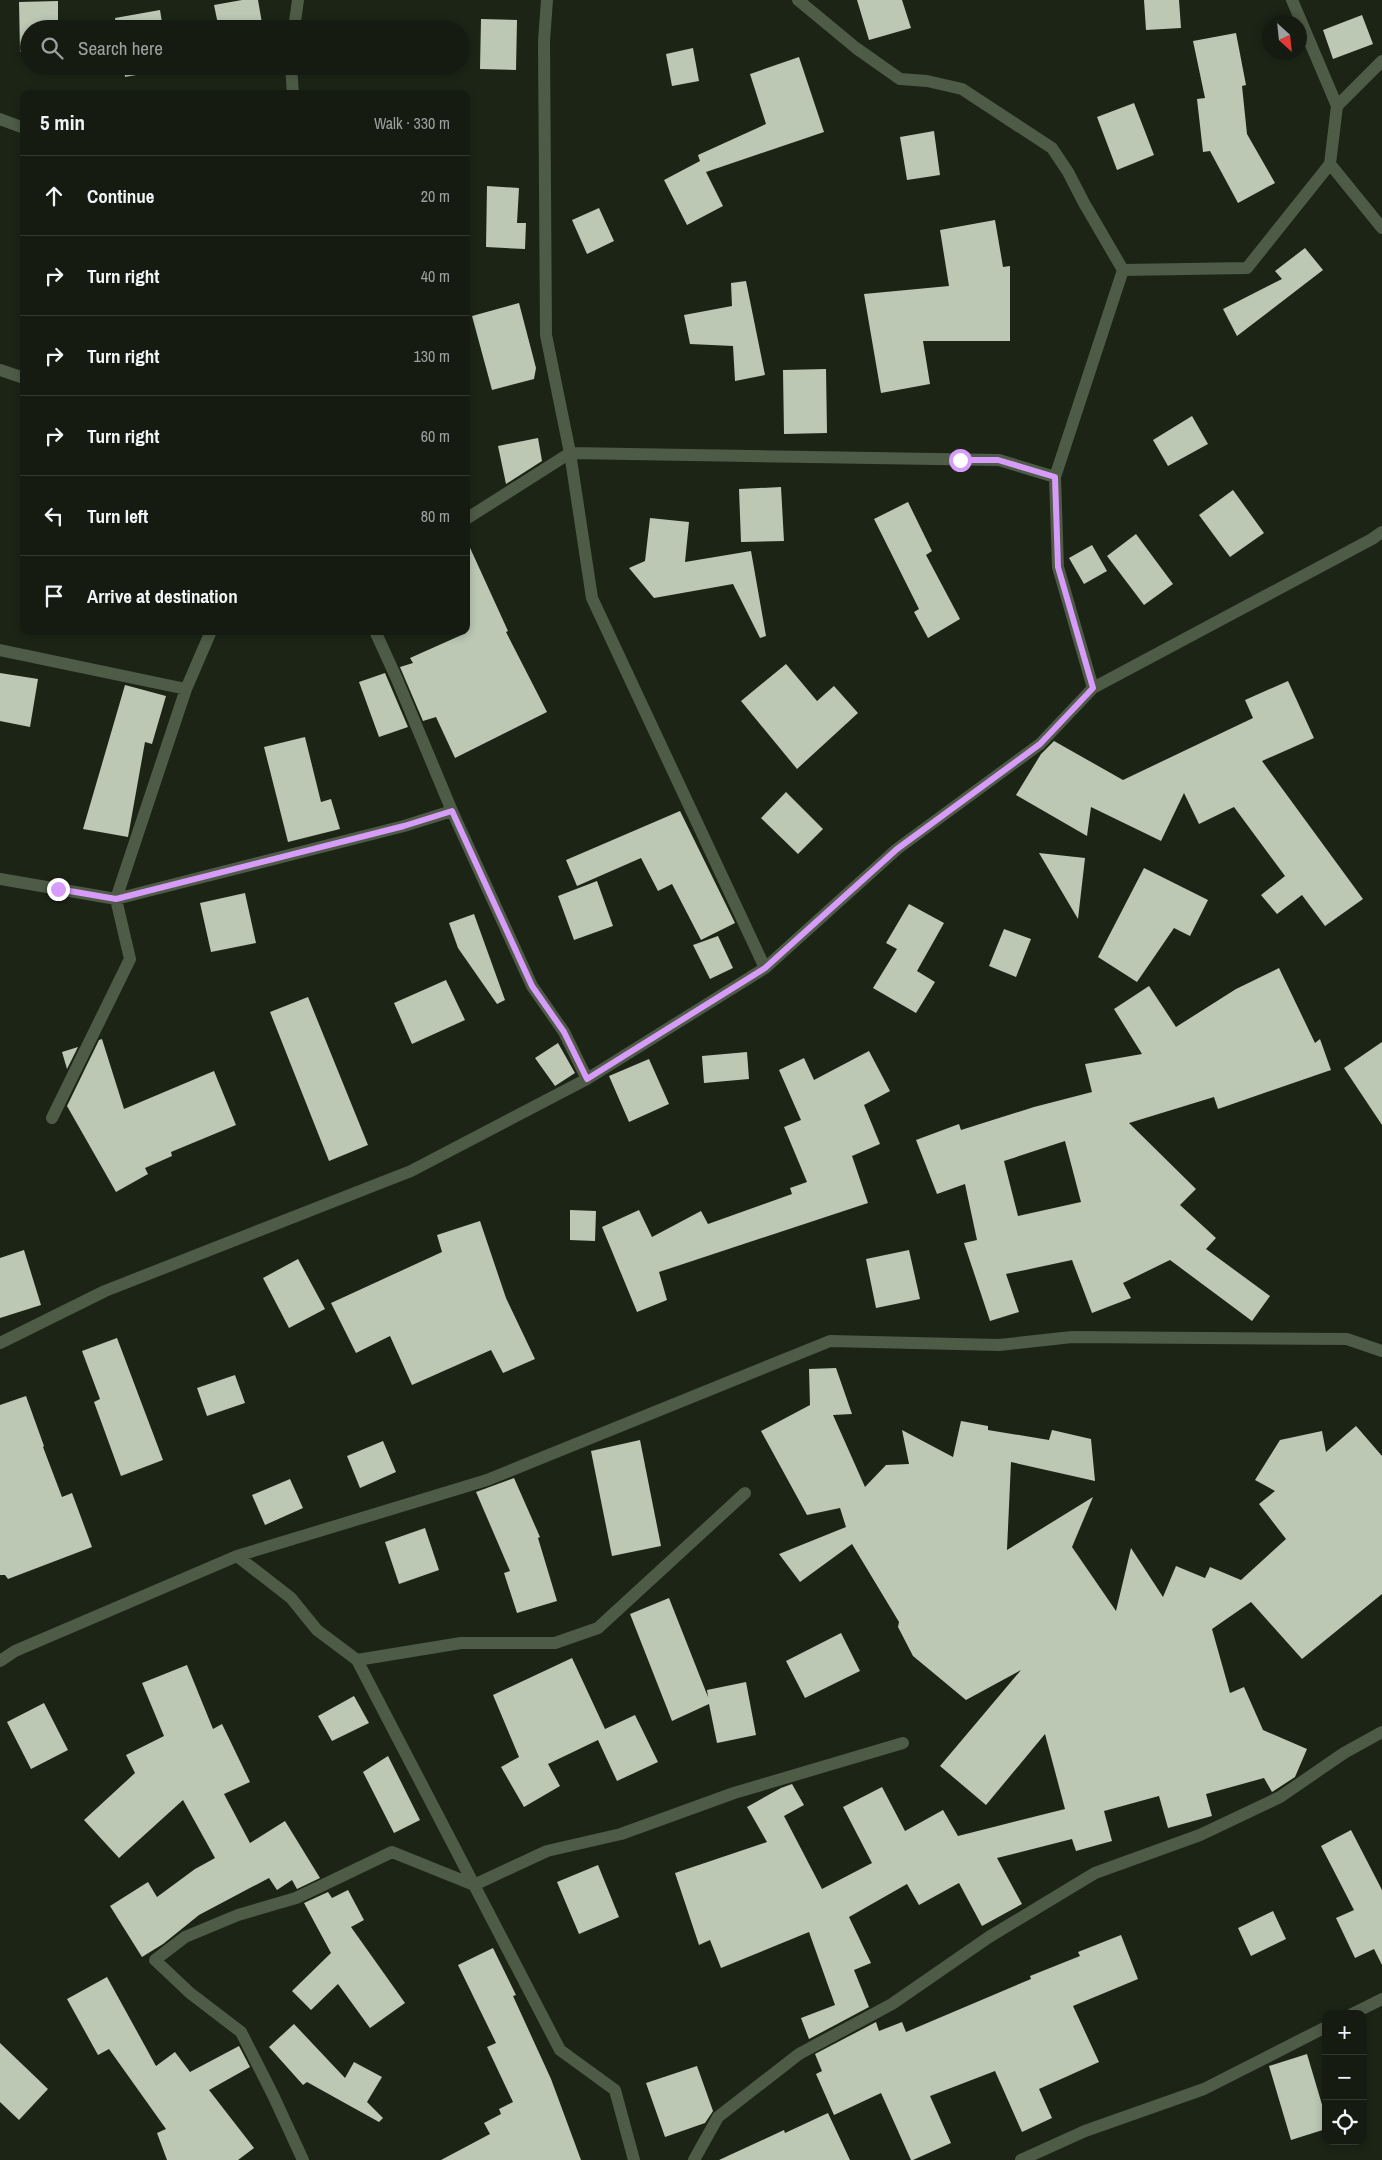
<!DOCTYPE html>
<meta charset="utf-8">
<style>
body{margin:0;font-family:"Archivo Narrow",sans-serif;background:#22281e;color:#f1f3f6}
.controls{position:absolute;right:15px;bottom:15px;display:grid;overflow:hidden;border-radius:10px;box-shadow:0 2px 8px #0003}
.controls button{width:45px;height:45px;display:grid;place-items:center;padding:0;border:0;border-bottom:1px solid #343930;background:#151b10;color:#f1f3f6;font:25px sans-serif}
.compass{position:absolute;left:1262px;top:15px;width:45px;height:45px;border-radius:50%;background:#151b10;box-shadow:0 2px 8px #0003;rotate:153deg}
.stop{position:absolute;width:15px;height:15px;margin:-11px;border:4px solid #d79bf9;border-radius:50%;background:#fff}
.stop.end{background:#d79bf9;border-color:#fff;box-shadow:0 1px 5px #0008}
.list{margin:0;padding:0;list-style:none}
h2{display:flex;justify-content:space-between;align-items:center;height:65px;margin:0;padding:0 20px;font-size:21px}
h2 small{font-size:16px;font-weight:400;color:#9da19f}
.list li{display:grid;grid-template-columns:32px 1fr auto;gap:15px;align-items:center;box-sizing:border-box;height:80px;padding:0 20px;border-top:1px solid #343930}
.list b{display:block;font-size:19px;white-space:nowrap}
.list em{font-size:16px;font-style:normal;color:#9da19f}
.icon{flex:none;width:28px;height:28px;fill:none;stroke:currentColor;stroke-width:2;stroke-linecap:round;stroke-linejoin:round}
.map{position:relative;flex:none;width:1382px;height:2160px;overflow:hidden}
.search{position:absolute;background:#151b10;box-shadow:0 2px 8px #0003;left:20px;top:20px;width:450px;height:55px;display:flex;align-items:center;gap:12px;box-sizing:border-box;padding:0 18px;border-radius:28px;color:#9da19f;font-size:19px}
.panel{position:absolute;background:#151b10;box-shadow:0 2px 8px #0003;left:20px;top:90px;width:450px;height:545px;border-radius:10px}
.map>svg:first-child{display:block}
</style>
<div class="map">
<svg width="1382" height="2160" viewBox="0 0 1382 2160">
<rect width="100%" height="100%" fill="#1c2416"/>
<!-- building -->
<path fill="#bcc7b4" fill-rule="evenodd" d="M242,0H258L263,29H219L214,5Z
M857,0H902L911,28L869,40Z
M1144,0H1179L1181,28L1146,30Z
M58,1V29H29V52H20L19,2Z
M160,10L163,29H117L115,18Z
M1362,15L1373,44L1333,59L1323,30Z
M481,19L517,20L516,70L480,69Z
M1236,33L1246,85L1242,86L1247,134L1275,183L1238,203L1210,151L1203,152L1197,99L1205,98L1193,41Z
M693,48L699,81L672,86L666,54Z
M799,57L824,132L706,172L723,206L687,225L664,180L700,161L698,155L766,124L750,74Z
M46,66H169L170,69L125,77L124,68L46,72Z
M1134,103L1154,155L1117,170L1097,117Z
M934,131L940,175L907,180L900,137Z
M487,186L519,188L517,223H526L525,249L486,247Z
M599,208L614,241L587,254L572,220Z
M995,220L1003,267L1010,266V341H923L930,384L881,393L864,294L949,286L940,230Z
M1305,248L1323,270L1237,336L1223,309L1282,279L1275,271Z
M746,281L765,375L735,381L733,346L690,344L684,315L732,306L731,283Z
M519,303L536,368L534,379L492,390L472,316Z
M826,369L827,433L784,434L783,370Z
M1192,416L1208,444L1168,466L1153,440Z
M538,438L542,461L506,484L498,446Z
M781,487L784,541L741,542L739,489Z
M1233,490L1264,533L1230,557L1199,515Z
M908,502L932,551L926,555L960,619L928,638L914,612L919,609L874,519Z
M650,518L689,522L685,562L751,551L766,636L760,638L733,584L654,598L629,568L645,561Z
M1136,534L1173,584L1144,605L1107,556Z
M466,539L508,631L506,632L547,712L455,758L436,717L423,721L400,667L413,663L410,658L466,633Z
M1092,545L1107,571L1084,584L1069,558Z
M786,664L817,701L834,686L858,713L797,769L741,701Z
M0,673L38,679L30,727L0,721Z
M385,673L408,727L379,737L359,682Z
M1288,681L1314,738L1262,761L1363,899L1325,926L1302,895L1277,914L1261,895L1285,876L1234,807L1199,824L1184,793L1161,841L1091,807L1087,836L1016,795L1041,754L1054,741L1123,780L1253,718L1245,700Z
M125,685L166,696L152,744L145,742L128,837L83,829Z
M305,737L321,802L331,799L340,829L288,842L264,747Z
M786,792L823,829L798,854L761,818Z
M680,811L735,923L701,940L672,884L658,891L641,858L577,886L566,860Z
M1039,853L1085,858L1078,919Z
M1144,868L1208,900L1190,936L1174,928L1137,982L1098,957Z
M597,881L613,926L574,940L558,896Z
M245,893L256,943L211,952L200,903Z
M909,904L944,923L917,971L935,982L916,1013L873,988L897,949L886,943Z
M474,914L505,1000L497,1004L458,948L449,923Z
M1004,929L1031,939L1016,977L989,966Z
M718,936L733,968L710,979L693,945Z
M1279,968L1315,1043L1320,1039L1331,1070L1218,1109L1214,1097L1129,1123L1196,1189L1180,1205L1216,1238L1206,1249L1270,1296L1252,1321L1170,1260L1123,1283L1131,1298L1092,1313L1072,1260L1006,1274L1019,1312L990,1321L964,1243L977,1240L965,1184L937,1194L916,1140L959,1124L961,1130L1034,1107L1092,1092L1085,1064L1142,1054L1114,1009L1149,986L1176,1027L1236,989ZM1065,1141L1081,1202L1018,1216L1004,1161Z
M446,980L465,1020L412,1044L394,1003Z
M308,997L368,1145L329,1161L270,1012Z
M102,1039L124,1109L214,1071L236,1125L171,1152L172,1156L145,1168L148,1174L116,1192L67,1106L99,1040Z
M1382,1042V1125L1344,1068Z
M558,1043L575,1073L555,1086L535,1058Z
M78,1047L67,1069L62,1052Z
M869,1051L890,1091L864,1105L880,1144L852,1156L868,1203L659,1272L667,1300L637,1312L602,1227L639,1210L652,1237L701,1211L708,1224L792,1194L790,1188L807,1182L784,1127L801,1120L779,1070L804,1058L814,1080Z
M747,1052L749,1079L704,1083L702,1056Z
M649,1059L669,1104L629,1122L609,1076Z
M570,1210L596,1211L595,1241L570,1240Z
M480,1221L506,1298L535,1359L503,1373L491,1350L412,1385L390,1336L356,1353L331,1303L442,1252L437,1235Z
M24,1250L41,1305L0,1318V1258Z
M909,1250L920,1299L876,1308L866,1259Z
M298,1259L325,1309L289,1328L263,1278Z
M117,1338L163,1460L121,1476L94,1402L100,1399L82,1351Z
M836,1368L852,1414L833,1415L865,1487L886,1465L909,1464L902,1430L953,1457L961,1421L988,1426V1430L1049,1440L1052,1430L1091,1439L1095,1481L1011,1462L1007,1550L1093,1497L1072,1547L1116,1611L1131,1548L1163,1597L1176,1566L1205,1578L1210,1567L1241,1580L1286,1539L1259,1504L1275,1491L1255,1480L1280,1440L1322,1431L1326,1452L1356,1426L1382,1456V1594L1302,1659L1251,1602L1212,1629L1230,1693L1244,1687L1263,1730L1307,1749L1295,1777L1272,1792L1264,1778L1206,1794L1212,1816L1168,1828L1159,1796L1104,1811L1112,1841L1076,1851L1072,1839L997,1858L1022,1904L982,1926L959,1883L919,1905L907,1884L849,1917L871,1963L854,1970L869,2007L809,2039L801,2018L835,2005L809,1932L721,1968L710,1940L699,1945L675,1873L767,1842L747,1807L781,1788L792,1784L804,1805L784,1816L822,1889L872,1863L843,1807L882,1787L905,1831L943,1810L958,1836L1065,1809L1045,1734L986,1805L940,1766L1021,1670L966,1700L913,1656L898,1627L899,1622L852,1544L800,1582L779,1554L846,1527L840,1508L807,1515L761,1431L810,1405L809,1369Z
M235,1375L245,1403L207,1416L197,1388Z
M26,1396L44,1446L43,1447L62,1497L72,1493L92,1547L8,1579L5,1575H0V1405Z
M640,1440L661,1546L612,1556L591,1451Z
M383,1441L396,1472L360,1488L347,1456Z
M514,1478L540,1537L538,1538L557,1601L517,1613L504,1573L510,1571L476,1492Z
M290,1479L303,1508L265,1525L252,1495Z
M425,1528L439,1570L399,1584L385,1542Z
M669,1598L708,1697L707,1690L746,1682L756,1735L717,1743L709,1704L672,1721L630,1614Z
M841,1633L860,1671L805,1698L786,1661Z
M572,1658L605,1729L635,1715L658,1762L617,1781L598,1740L548,1764L560,1786L524,1807L501,1767L519,1757L493,1695Z
M187,1665L213,1729L222,1724L250,1782L224,1794L250,1843L285,1821L320,1878L297,1889L292,1880L277,1890L269,1878L199,1915L163,1944L142,1957L110,1906L148,1882L157,1897L195,1869L215,1858L183,1800L119,1858L84,1820L135,1773L126,1755L164,1736L142,1683Z
M354,1696L369,1723L332,1741L318,1716Z
M44,1703L68,1750L31,1769L7,1722Z
M388,1756L420,1820L394,1833L363,1772Z
M1351,1830L1382,1890V1965L1374,1949L1355,1958L1336,1918L1354,1910L1321,1846Z
M598,1865L619,1917L579,1934L557,1882Z
M348,1890L364,1920L351,1927L405,2003L370,2028L338,1984L311,2010L292,1991L331,1953L304,1903L328,1892L332,1898Z
M1273,1911L1286,1939L1251,1956L1238,1928Z
M1121,1935L1138,1979L1073,2006L1099,2062L1039,2089L1052,2118L1022,2132L995,2071L930,2096L951,2143L913,2160H911L881,2093L834,2115L816,2074L822,2071L815,2054L876,2022L879,2031L902,2022L906,2032L1031,1979L1030,1976L1080,1956L1078,1952Z
M493,1948L516,1995L513,1996L551,2079L581,2160H441L490,2134L484,2123L501,2114L499,2109L513,2102L487,2047L496,2043L458,1965Z
M107,1977L156,2066L175,2052L190,2072L239,2046L250,2067L209,2090L254,2148L238,2160H167L157,2133L166,2129L109,2049L98,2055L67,1999Z
M294,2024L345,2078L354,2062L382,2077L367,2102L383,2118L379,2122L307,2082L303,2085L269,2047Z
M0,2043L48,2089L19,2120L0,2102Z
M1307,2054L1326,2118V2129L1291,2140L1269,2066Z
M697,2066L713,2111L705,2123L665,2137L646,2083Z
M828,2113L850,2160H719L784,2130L785,2133Z"/>
<g fill="none" stroke-linecap="round" stroke-linejoin="round">
<!-- street -->
<path stroke="#4e5b46" stroke-width="12" d="M547,0L544,41L546,335L570,453L592,598L765,968
M798,0L856,48L900,79L927,81L962,89L1052,148L1068,172L1084,203L1123,270L1055,477
M1292,0L1337,106
M294,29L298,0
M1382,61L1337,106L1330,164L1382,228
M291,66L293,94
M0,119L24,128
M1123,270L1247,268L1330,164
M0,370L24,378
M466,519L570,453L999,460L1055,477L1058,567L1093,688
M375,631L396,677L452,811L532,986L564,1032L587,1079
M0,650L186,689
M0,879L116,899L404,826L452,811
M52,1118L130,959L116,899L186,689L211,631
M0,1343L105,1291L411,1171L587,1079L765,968L897,849L1040,744L1093,688L1372,539L1382,532
M237,1556L291,1598L317,1630L357,1660L560,2050L615,2090L634,2160
M357,1660L461,1643H555L598,1628L745,1493
M0,1661L15,1651L237,1556L487,1480L830,1341L999,1345L1072,1337L1347,1339L1382,1351
M1352,2014L1382,1999
M303,2160L273,2095L241,2032L190,1993L155,1960L185,1937L238,1915L296,1898L392,1852L474,1885L547,1851L621,1834L734,1793L903,1743
M694,2160L718,2117L799,2054L892,2004L989,1937L1095,1873L1200,1835L1280,1797L1344,1753L1382,1732
M1021,2160L1085,2131L1204,2089L1326,2027"/>
</g>
<g fill="none" stroke-linecap="round" stroke-linejoin="round">
<!-- route -->
<path stroke="#d79bf9" stroke-width="6" d="M58,889L116,899L404,826L452,811L532,986L564,1032L587,1079L765,968L897,849L1040,744L1093,688L1058,567L1055,477L998,460H960"/>
</g>
</svg>
<div class="controls">
<button>+</button>
<button>−</button>
<button><svg class="icon" aria-label="locate" viewBox="0 0 24 24"><circle cx="12" cy="12" r="6"/><path d="M12 2v4M12 18v4M2 12h4M18 12h4"/></svg></button>
</div>
<svg class="compass" viewBox="-18 -18 36 36"><path d="M0-13l5 13h-10z" fill="#e53935"/><path d="M0 13l5-13h-10z" fill="#9da19f"/></svg>
<div class="stop" style="left:960px;top:460px"></div>
<div class="stop end" style="left:58px;top:889px"></div>
<div class="search"><svg class="icon" aria-label="search" viewBox="0 0 24 24"><circle cx="10" cy="10" r="6"/><path d="M15 15l6 6"/></svg>Search here</div>
<section class="panel">
<h2>5 min<small>Walk · 330 m</small></h2>
<ul class="list">
<li><svg class="icon" aria-label="ahead" viewBox="0 0 24 24"><path d="M12 20V5M6 11l6-6 6 6"/></svg><div><b>Continue</b></div><em>20 m</em></li>
<li><svg class="icon" aria-label="right" viewBox="0 0 24 24"><path d="M7 20v-9h11M14 6l5 5-5 5"/></svg><div><b>Turn right</b></div><em>40 m</em></li>
<li><svg class="icon" aria-label="right" viewBox="0 0 24 24"><path d="M7 20v-9h11M14 6l5 5-5 5"/></svg><div><b>Turn right</b></div><em>130 m</em></li>
<li><svg class="icon" aria-label="right" viewBox="0 0 24 24"><path d="M7 20v-9h11M14 6l5 5-5 5"/></svg><div><b>Turn right</b></div><em>60 m</em></li>
<li><svg class="icon" aria-label="left" viewBox="0 0 24 24"><path d="M17 20v-9H6M10 6l-5 5 5 5"/></svg><div><b>Turn left</b></div><em>80 m</em></li>
<li><svg class="icon" aria-label="arrive" viewBox="0 0 24 24"><path d="M6 21V4h12l-3 4 3 4H6"/></svg><div><b>Arrive at destination</b></div></li>
</ul>
</section>
</div>
